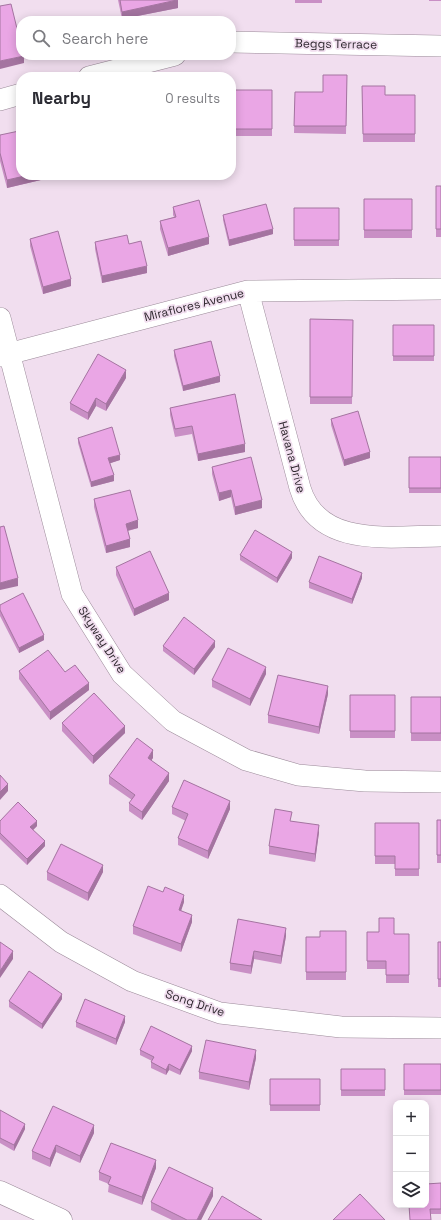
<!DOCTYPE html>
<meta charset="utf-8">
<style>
body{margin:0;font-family:"Space Grotesk",sans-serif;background:#f7f7f7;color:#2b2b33}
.controls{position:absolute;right:12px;bottom:12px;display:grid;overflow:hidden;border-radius:8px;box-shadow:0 2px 10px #0003}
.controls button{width:36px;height:36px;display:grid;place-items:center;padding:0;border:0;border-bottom:1px solid #e1e1e2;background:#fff;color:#2b2b33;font:20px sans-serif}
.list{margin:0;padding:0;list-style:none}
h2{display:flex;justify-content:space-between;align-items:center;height:52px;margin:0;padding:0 16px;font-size:17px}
h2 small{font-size:13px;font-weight:400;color:#7c7c81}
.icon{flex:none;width:22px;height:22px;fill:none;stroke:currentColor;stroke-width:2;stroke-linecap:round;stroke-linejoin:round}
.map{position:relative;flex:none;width:441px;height:1220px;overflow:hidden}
.search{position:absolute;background:#fff;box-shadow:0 2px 10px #0003;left:16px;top:16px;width:220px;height:44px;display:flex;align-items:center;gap:10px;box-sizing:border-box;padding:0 14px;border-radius:16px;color:#7c7c81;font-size:15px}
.panel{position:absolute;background:#fff;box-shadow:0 2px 10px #0003;left:16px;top:72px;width:220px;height:108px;border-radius:16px}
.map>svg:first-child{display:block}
</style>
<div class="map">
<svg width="441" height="1220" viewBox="0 0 441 1220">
<rect width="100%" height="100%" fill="#f1deef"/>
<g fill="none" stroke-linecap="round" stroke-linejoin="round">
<defs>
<path id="minor" d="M231,42L441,46
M89,77L175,55
M0,100L21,94
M248,291L300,488C318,549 392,536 441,536
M0,318L72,594L122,674L173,721L246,760L298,775L365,781L441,782
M0,356L248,291L441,289
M0,895L61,942L132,981L220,1013L341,1027L441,1028"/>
<path id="secondary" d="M0,1192L61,1220"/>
</defs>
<!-- minor casing -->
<use href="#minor" stroke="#9b8a99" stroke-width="22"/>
<!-- secondary casing -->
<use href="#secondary" stroke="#9b8a99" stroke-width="23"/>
<!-- minor -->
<use href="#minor" stroke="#fff" stroke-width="21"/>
<!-- secondary -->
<use href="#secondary" stroke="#fff" stroke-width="22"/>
</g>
<!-- wall -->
<path fill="#c98fc5" d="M118,0H178V8L122,19Z
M295,0H322V3H295Z
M429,0H441V1H429Z
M347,75L346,134L294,133L295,92H323Z
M362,86L385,95H415V142H363Z
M231,90H272V136H231Z
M0,135L21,175H45V179L7,188L0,161Z
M436,186H441V237H436Z
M364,199H412V238H364Z
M173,207L209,244L168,256L160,229V221L174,217L173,215Z
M294,208H339V246H294Z
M223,215L273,234L229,246L223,220Z
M30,239L71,286L43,294L30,246Z
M95,242L129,244L147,273L102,283L95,249Z
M310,319L353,320L352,404H310Z
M393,325H434V361H393Z
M174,350L220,382L183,391L174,356Z
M126,378L106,411L96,406L88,420L70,410V403Z
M170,408L245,452L198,461L192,434L175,437L170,415Z
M331,419L370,458L344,466L331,425Z
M78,438L120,460L110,463L114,481L91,487L78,443Z
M409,457H441V493H409Z
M212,467L262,508L235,515L231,497L219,501L212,474Z
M94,499L138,528L128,531L130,547L106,553L94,507Z
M240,555L292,558L277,583L240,560Z
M116,567L169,600L134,616L116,575Z
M362,578L352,604L309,588V582Z
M0,605L44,640L19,653L0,616Z
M163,646L215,647L194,675L163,651Z
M19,671L65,672L89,690L50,720L19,679Z
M266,674L250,706L212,687V680Z
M328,694L319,734L268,723V715Z
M350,695H395V738H350Z
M411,697H441V741H411Z
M62,723L125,733L93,764L62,731Z
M153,758L151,760L169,781L142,820L129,811V803L132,800L109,784V776Z
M172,807L230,809L208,859L178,845V838L186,821L172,814Z
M437,820H441V863H437Z
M0,821L37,826L33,830L45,846L27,865L0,839Z
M292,821L319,832L315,862L269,854V846Z
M375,823H419V876H395V864H375Z
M47,872H103L88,901L47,880Z
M184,902L181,910L192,922L181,952L133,934V926Z
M238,919L286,936L281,964L254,959L251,974L230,970V963Z
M346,931V980H306V937H320Z
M367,932L394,934H409V983H386V969H367Z
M438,942H441V987H438Z
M62,999L42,1029L9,1007V1001Z
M76,1022H125L116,1045L76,1027Z
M140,1050L192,1051L180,1075L169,1070L166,1075L151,1068V1062L152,1061L140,1055Z
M256,1058L249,1090L199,1079V1072Z
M404,1064H441V1095H404Z
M341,1069H385V1096H341Z
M270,1079H320V1111H270Z
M0,1110L25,1129L14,1151L0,1143Z
M94,1133L80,1163L56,1152L50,1167L32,1159V1151Z
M156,1168L142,1205L108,1192L109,1184L99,1180V1172Z
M441,1183V1214H431L410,1220Z
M213,1196L201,1220H172L151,1210V1202Z"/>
<!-- shaded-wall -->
<path fill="#a474a0" d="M178,0V8L122,19V12Z
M24,56V63L0,69V61Z
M29,175H45V179L7,188V180Z
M273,229V234L229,246V240Z
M209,237V244L168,256V248Z
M147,266V273L102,283V276Z
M71,279V286L43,294V287Z
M126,370V378L106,411V404Z
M220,376V382L183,391V386Z
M96,398V406L88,420V413Z
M245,444V452L198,461V454Z
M370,452V458L344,466V460Z
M120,455V460L108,464V458Z
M114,475V481L91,487V482Z
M231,490V497L219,501V493Z
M262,500V508L235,515V507Z
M138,520V528L126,531V524Z
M130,539V547L106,553V546Z
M292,552V558L277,583V578Z
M362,573V578L352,604V599Z
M18,578V586L0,590V583Z
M169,593V600L134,616V609Z
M44,635V640L19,653V648Z
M215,641V647L194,675V669Z
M266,667V674L250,706V699Z
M89,683V690L50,720V712Z
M328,686V694L319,734V727Z
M125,726V733L93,764V756Z
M153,750V758L148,765V758Z
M169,773V781L142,820V812Z
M8,784V791L0,800V792Z
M230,801V809L208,859V851Z
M37,821V826L30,833V827Z
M319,825V832L315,862V854Z
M45,841V846L27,865V859Z
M103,865V872L88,901V893Z
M184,895V902L179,917V910Z
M192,915V922L181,952V944Z
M286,928V936L281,964V956Z
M13,951V959L0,978V971Z
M254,951V959L251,974V966Z
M62,994V999L42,1029V1024Z
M125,1016V1022L116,1045V1039Z
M192,1046V1051L180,1075V1070Z
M256,1050V1058L249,1090V1082Z
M169,1064V1070L166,1075V1070Z
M25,1124V1129L14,1151V1145Z
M94,1125V1133L80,1163V1156Z
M56,1145V1152L50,1167V1159Z
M156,1160V1168L142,1205V1197Z
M213,1188V1196L201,1220H197Z"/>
<!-- building -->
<path fill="#eaa6e5" stroke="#a474a0" d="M120,0H177L122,12Z
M11,4L21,45V55H23L24,56L0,61V6Z
M323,75H347L346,126H294L295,92H323Z
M362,86H385V95H415V134H363Z
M231,90H272V129H231Z
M19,131L21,137V175H29L7,180L0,153V135Z
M436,186H441V229H436Z
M364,199H412V230H364Z
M199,200L209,237L168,248L160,221L176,217L173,207Z
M266,204L273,229L229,240L223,215Z
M294,208H339V240H294Z
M58,231L71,279L43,287L30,239Z
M127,235L129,244L141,241L147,266L102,276L95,242Z
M310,319L353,320L352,397H310Z
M393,325H434V356H393Z
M211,341L220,376L183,386L174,350Z
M98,354L126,370L106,404L96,398L88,413L70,403Z
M235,394L245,444L198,454L192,426L175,429L170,408Z
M358,411L370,452L344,460L331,419Z
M112,427L120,455L108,458L114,475L91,482L78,438Z
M251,457L262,500L235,507L231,490L219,493L212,467Z
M409,457H441V488H409Z
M130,490L138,520L126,524L130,539L106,546L94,499Z
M4,526L18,578L0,583V527Z
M255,530L292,552L277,578L240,555Z
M150,551L169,593L134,609L116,567Z
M319,556L362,573L352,599L309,582Z
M23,593L44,635L19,648L0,610V605Z
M184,617L215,641L194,669L163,646Z
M228,648L266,667L250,699L212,680Z
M48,650L65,672L75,665L89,683L50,712L19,671Z
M278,675L328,686L319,727L268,715Z
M94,693L125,726L93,756L62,723Z
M350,695H395V731H350Z
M411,697H441V733H411Z
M137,738L153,750L148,758L169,773L142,812L129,803L135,795L109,776Z
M0,775L8,784L0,792Z
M184,780L230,801L208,851L178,838L188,814L172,807Z
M18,802L37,821L30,827L45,841L27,859L0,833V821Z
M275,809L292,812L290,821L319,825L315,854L269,846Z
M437,820H441V855H437Z
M375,823H419V869H395V856H375Z
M61,844L103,865L88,893L47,872Z
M148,886L163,892L165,887L184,895L179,910L192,915L181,944L133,926Z
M379,918H394V934H409V975H386V961H367V932H379Z
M238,919L286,928L281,956L254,951L251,966L230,963Z
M320,931H346V972H306V937H320Z
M0,942L13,951L0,971Z
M438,942H441V979H438Z
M29,971L62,994L42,1024L9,1001Z
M85,999L125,1016L116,1039L76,1022Z
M151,1026L192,1046L180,1070L169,1064L166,1070L151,1062L154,1057L140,1050Z
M206,1040L256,1050L249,1082L199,1072Z
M404,1064H441V1090H404Z
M341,1069H385V1090H341Z
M270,1079H320V1105H270Z
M53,1106L94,1125L80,1156L56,1145L50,1159L32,1151Z
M0,1110L25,1124L14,1145L0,1138Z
M111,1143L156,1160L142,1197L108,1184L111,1177L99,1172Z
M169,1167L213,1188L197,1220H187L151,1202Z
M441,1183V1209H430L431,1220H410L409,1205H426V1184Z
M360,1194L385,1220H333Z
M222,1196L262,1220H208Z"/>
<g text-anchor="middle" stroke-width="3.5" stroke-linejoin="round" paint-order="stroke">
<!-- street labels -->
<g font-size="12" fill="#2f282f" stroke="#f1deef">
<text transform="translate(336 44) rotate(1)" y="4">Beggs Terrace</text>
<text transform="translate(194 305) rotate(-14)" y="4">Miraflores Avenue</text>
<text transform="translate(292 457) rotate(75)" y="4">Havana Drive</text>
<text transform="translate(102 640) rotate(57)" y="4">Skyway Drive</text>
<text transform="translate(195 1003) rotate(18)" y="4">Song Drive</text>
</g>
</g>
</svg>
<div class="controls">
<button>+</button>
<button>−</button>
<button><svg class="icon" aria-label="layers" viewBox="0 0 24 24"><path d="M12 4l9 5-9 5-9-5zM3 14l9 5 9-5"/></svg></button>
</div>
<div class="search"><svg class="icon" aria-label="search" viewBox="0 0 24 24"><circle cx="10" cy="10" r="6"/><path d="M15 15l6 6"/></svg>Search here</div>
<section class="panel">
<h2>Nearby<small>0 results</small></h2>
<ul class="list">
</ul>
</section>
</div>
